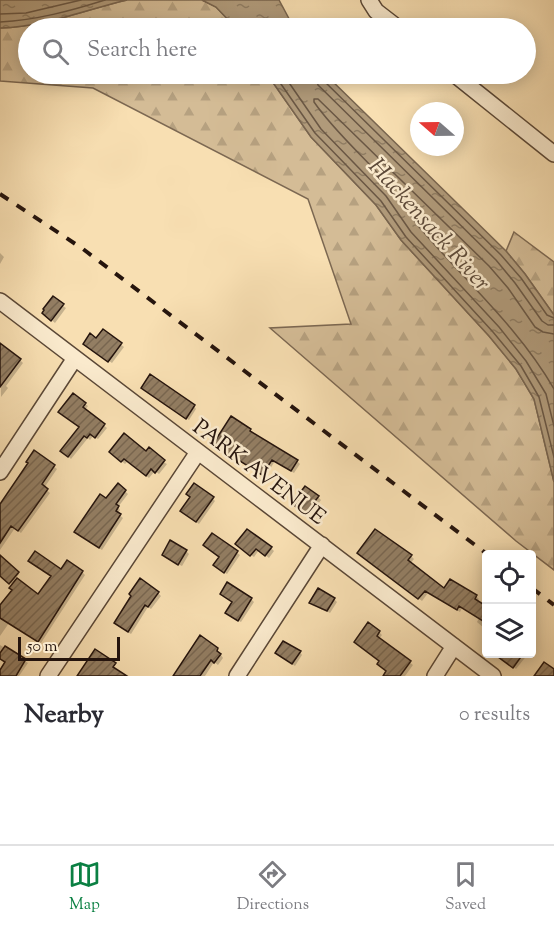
<!DOCTYPE html>
<style>
body{margin:0;font-family:"Sorts Mill Goudy",serif;background:#f2f2f3;color:#2b2b33}
.controls{position:absolute;right:18px;bottom:18px;display:grid;overflow:hidden;border-radius:6px;box-shadow:0 3px 15px #0003}
.controls button{width:54px;height:54px;display:grid;place-items:center;padding:0;border:0;border-bottom:2px solid #e1e1e2;background:#fff;color:#2b2b33;font:30px sans-serif}
.compass{position:absolute;left:410px;top:102px;width:54px;height:54px;border-radius:50%;background:#fff;box-shadow:0 3px 15px #0003;rotate:290deg}
.scale{position:absolute;left:18px;bottom:15px;width:102px;box-sizing:border-box;padding-left:6px;border:3px solid #25140d;border-top:0;font-size:16px;line-height:21px;white-space:nowrap;color:#25140d;-webkit-text-stroke:4px #faeacd;paint-order:stroke}
.list{margin:0;padding:0;list-style:none}
h2{display:flex;justify-content:space-between;align-items:center;height:78px;margin:0;padding:0 24px;font-size:26px}
h2 small{font-size:20px;font-weight:400;color:#7c7c81}
.icon{flex:none;width:33px;height:33px;fill:none;stroke:currentColor;stroke-width:2;stroke-linecap:round;stroke-linejoin:round}
.map{position:relative;flex:none;width:554px;height:676px;overflow:hidden}
.search{position:absolute;background:#fff;box-shadow:0 3px 15px #0003;left:18px;right:18px;top:18px;height:66px;display:flex;align-items:center;gap:15px;box-sizing:border-box;padding:0 21px;border-radius:33px;color:#7c7c81;font-size:22px}
.sheet{height:168px;background:#fff}
nav{display:flex;justify-content:space-around;align-items:center;box-sizing:border-box;height:84px;border-top:2px solid #e1e1e2;background:#fff;font-size:16px;color:#7c7c81}
nav a{display:grid;justify-items:center;gap:3px}
nav .on{color:#0b8043}
.map>svg:first-child{display:block}
</style>
<div class="map">
<svg width="554" height="676" viewBox="0 0 554 676">
<defs>
<pattern id="forest-firs" width="22" height="20" patternUnits="userSpaceOnUse" patternTransform="scale(1.5)"><rect width="22" height="20" fill="#d4bc96"/><path d="M5 1l3.5 6h-7zM16 11l3.5 6h-7z" fill="#b6a180"/></pattern>
<pattern id="water-ripples" width="26" height="14" patternUnits="userSpaceOnUse" patternTransform="scale(1.5)"><rect width="26" height="14" fill="#b09a7a"/><path d="M2 4q2-2 4 0t4 0M15 11q2-2 4 0t4 0" fill="none" stroke="#8f7c62"/></pattern>
<pattern id="building-hatch" width="6" height="6" patternUnits="userSpaceOnUse" patternTransform="scale(1.5)"><rect width="6" height="6" fill="#937e63"/><path d="M-1 1l2-2M0 6l6-6M5 7l2-2" fill="none" stroke="#786650"/></pattern>
</defs>
<rect width="100%" height="100%" fill="#f8dfb2"/>
<filter id="stains"><feTurbulence type="fractalNoise" baseFrequency=".00333" numOctaves="4"/><feColorMatrix values="0 0 0 0 .2 0 0 0 0 .09 0 0 0 0 .02 0 0 0 .5 -.17"/></filter>
<radialGradient id="worn" r=".72"><stop offset=".6" stop-color="#630" stop-opacity="0"/><stop offset="1" stop-color="#630" stop-opacity=".3"/></radialGradient>
<!-- forest -->
<path fill="url(#forest-firs)" stroke="#7c6852" stroke-width="1.5" d="M127,0H202L216,7L236,28H28V74H267L311,137L376,205L401,240L489,336L516,369L534,399L554,482V570L516,541L270,328L351,324L308,199L93,88L0,81V28C45,27 84,10 127,0Z
M514,232L554,262V315L525,274L506,251Z"/>
<!-- water -->
<path fill="url(#water-ripples)" stroke="#78644e" stroke-width="1.5" d="M0,0H127C84,10 45,27 0,28Z
M202,0H279L294,28H236L216,7Z
M267,74H325L506,251L525,274L554,315V482L534,399L516,369L489,336L401,240L376,205L311,137Z"/>
<!-- shadow -->
<path fill="#0003" d="M0,253L4,257L0,264Z
M63,306L66,308L55,323L47,316Z
M103,331L124,347L112,363L85,344L97,340Z
M0,353L20,360L23,363L6,386L8,388L1,397Z
M146,391L194,406L196,409L189,420Z
M73,395L88,406L85,410L107,428L98,439L93,436L90,440L88,438L71,459L65,453L80,427Z
M231,418L297,461L300,464L294,473L275,461L265,477L218,446Z
M35,452L57,469L44,488L50,493L21,533L15,528L0,550V508Z
M112,453H146L167,464L159,474L155,471L149,478L128,461L125,464Z
M118,485L128,494L118,507L120,510L118,514L123,518L102,550L79,535Z
M318,497L321,500L309,516L300,509Z
M191,498L213,499L215,501L199,524L185,514Z
M212,535L240,555L227,574L218,568L221,557Z
M240,547L271,548L274,551L269,558L259,550L254,557Z
M186,551L189,554L182,566L166,558Z
M362,556H411L414,559L410,564L445,590L476,596L479,599L477,602L486,608V635L483,632L485,629L477,622L479,618L462,608L460,612L428,593L422,601Z
M10,566L19,574L15,579L39,596L61,571L82,572L85,575L41,643L9,623L0,636V609L14,590L13,585L2,575Z
M158,593L161,596L151,609L148,607L131,634L118,626Z
M251,599L254,602L241,622L230,616Z
M334,599L337,602L330,613L323,609L322,610L311,602Z
M379,632L382,635L379,639L413,665L405,676H386L388,671L381,661L359,645Z
M0,645L28,663L19,676H0V672L7,662L0,657Z
M217,649L223,658L218,665L214,662L205,676H175Z
M300,652L302,655L295,666L277,653Z
M506,654H528L516,669L503,659Z"/>
<g fill="none" stroke-linecap="round" stroke-linejoin="round">
<!-- shore -->
<path stroke="#6a5744" stroke-width="1.5" d="M0,14L26,13L81,0
M0,22C37,20 70,11 105,0
M274,74L315,133L381,201L406,237L493,332L521,366L539,397L554,457
M283,74L321,129L386,196L411,232L499,327L526,361L546,394L554,426
M314,74L318,85L496,260L515,283L542,321L548,325H554
M321,74L323,80L501,255L521,278L547,315L554,318
M554,334L543,332L535,327L508,288L489,266L318,99H314V102C337,135 368,160 393,190C403,202 410,216 420,228C465,281 519,328 554,389"/>
</g>
<!-- building -->
<path fill="url(#building-hatch)" stroke="#25140d" stroke-width="1.5" d="M53,296L64,304L51,321L42,313L44,310L43,309Z
M103,329L122,343L108,362L83,344L90,333L96,338Z
M0,343L21,359L0,387Z
M150,374L195,405L186,419L141,388Z
M73,393L86,403L83,407L105,424L95,438L90,434L87,438L84,436L68,457L60,451L79,427L58,412Z
M231,416L251,429L250,431L298,460L291,471L272,460L262,475L213,444Z
M124,433L146,451L149,447L165,460L155,473L151,469L146,476L124,459L121,462L109,452Z
M34,450L55,465L42,484L48,489L18,531L11,526L0,543V504L28,463L26,462Z
M118,483L126,490L116,504L119,506L116,511L121,514L99,548L74,532L100,494L106,498Z
M194,483L214,497L196,522L180,511L190,497L186,494Z
M305,486L319,496L305,514L295,506L299,501L296,498Z
M247,529L272,547L265,556L256,549L250,556L235,544Z
M375,529L412,555L408,560L444,588L450,579L477,595L475,599L486,606V623L459,606L457,610L425,591L418,599L357,553Z
M212,533L238,551L224,573L213,565L219,557L203,545Z
M170,540L187,550L178,565L162,555Z
M35,551L61,569L67,560L83,571L38,642L0,618V605L12,590L9,588L17,578L38,594L51,576L28,561Z
M0,555L19,572L9,584L0,576Z
M140,578L159,592L148,607L145,605L128,632L114,623L131,596L129,594Z
M227,582L252,598L238,621L225,613L232,602L220,594Z
M318,588L335,598L327,611L309,603Z
M368,622L380,631L377,636L411,661L400,676H383L386,671L377,664L379,661L354,642Z
M200,635L218,648L217,651L221,654L214,663L211,660L200,676H173Z
M283,641L301,651L292,664L275,653Z
M5,646L26,659L16,676H0V670L5,662L0,659V653Z
M95,649L116,663L113,667L127,676H77Z
M494,654H523L513,668Z
M544,662L554,669V676H534Z"/>
<g fill="none" stroke-linecap="round" stroke-linejoin="round">
<defs>
<path id="minor" d="M369,0L376,11L398,28
M454,74L554,154
M0,301L493,676
M0,472L75,358
M48,676L198,452
M237,676L322,545
M435,676L454,646"/>
</defs>
<!-- minor casing -->
<use href="#minor" stroke="#5a4736" stroke-width="18"/>
<!-- minor -->
<use href="#minor" stroke="#faeacd" stroke-width="15"/>
<!-- rail -->
<path stroke="#25140d" stroke-width="4" stroke-dasharray="10 10" stroke-linecap="butt" d="M0,194L83,249L487,554
M532,588L554,605"/>
</g>
<g text-anchor="middle" stroke-width="5" stroke-linejoin="round" paint-order="stroke">
<!-- street labels -->
<g font-size="22" fill="#25140d" stroke="#faeacd">
<text transform="translate(260 471) rotate(37)" y="8">PARK AVENUE</text>
</g>
<!-- water labels -->
<g font-size="24" font-style="italic" fill="#5d4a39" stroke="#faeacd">
<text transform="translate(430 224) rotate(48)" y="8">Hackensack River</text>
</g>
</g>
<rect width="100%" height="100%" filter="url(#stains)"/>
<rect width="100%" height="100%" fill="url(#worn)"/>
</svg>
<div class="controls">
<button><svg class="icon" aria-label="locate" viewBox="0 0 24 24"><circle cx="12" cy="12" r="6"/><path d="M12 2v4M12 18v4M2 12h4M18 12h4"/></svg></button>
<button><svg class="icon" aria-label="layers" viewBox="0 0 24 24"><path d="M12 4l9 5-9 5-9-5zM3 14l9 5 9-5"/></svg></button>
</div>
<svg class="compass" viewBox="-18 -18 36 36"><path d="M0-13l5 13h-10z" fill="#e53935"/><path d="M0 13l5-13h-10z" fill="#7c7c81"/></svg>
<div class="scale">50 m</div>
<div class="search"><svg class="icon" aria-label="search" viewBox="0 0 24 24"><circle cx="10" cy="10" r="6"/><path d="M15 15l6 6"/></svg>Search here</div>
</div>
<section class="sheet">
<h2>Nearby<small>0 results</small></h2>
<ul class="list">
</ul>
</section>
<nav>
<a class="on"><svg class="icon" aria-label="map" viewBox="0 0 24 24"><path d="M3 6l6-2 6 2 6-2v14l-6 2-6-2-6 2zM9 4v14M15 6v14"/></svg>Map</a>
<a><svg class="icon" aria-label="directions" viewBox="0 0 24 24"><path d="M12 3l9 9-9 9-9-9zM9 14v-3h6M13 9l2 2-2 2"/></svg>Directions</a>
<a><svg class="icon" aria-label="saved" viewBox="0 0 24 24"><path d="M7 4h10v16l-5-4-5 4z"/></svg>Saved</a>
</nav>
